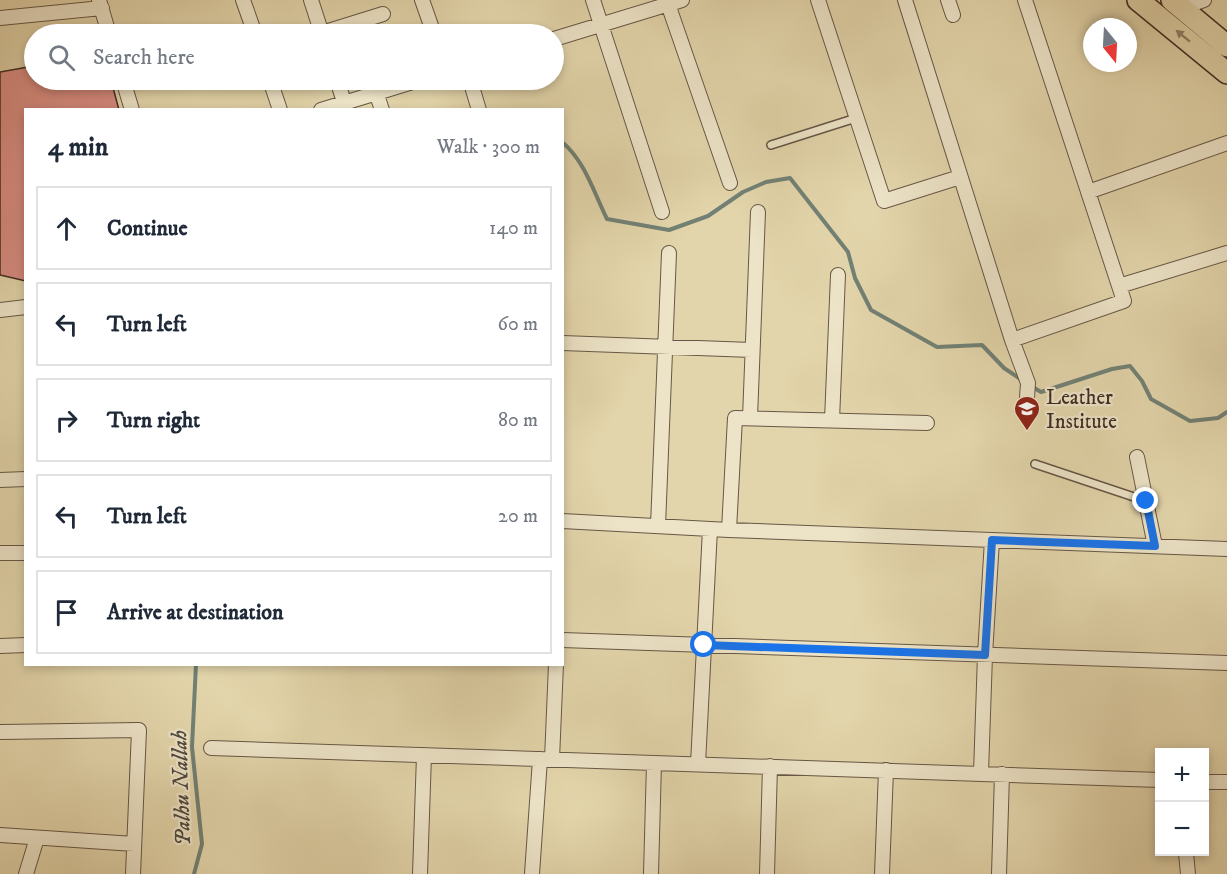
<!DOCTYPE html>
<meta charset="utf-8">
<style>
body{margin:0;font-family:"IM FELL DW Pica",serif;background:#f2f2f3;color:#1f2937}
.controls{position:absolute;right:18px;bottom:18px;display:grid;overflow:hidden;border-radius:0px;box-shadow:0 3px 9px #0003}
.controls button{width:54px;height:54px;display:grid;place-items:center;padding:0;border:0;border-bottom:2px solid #e0e1e3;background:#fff;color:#1f2937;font:30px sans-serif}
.compass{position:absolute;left:1083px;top:18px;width:54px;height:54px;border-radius:50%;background:#fff;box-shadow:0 3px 9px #0003;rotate:162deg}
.stop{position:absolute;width:18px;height:18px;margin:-14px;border:4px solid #1a73e8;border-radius:50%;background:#fff}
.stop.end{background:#1a73e8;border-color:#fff;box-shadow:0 2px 6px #0008}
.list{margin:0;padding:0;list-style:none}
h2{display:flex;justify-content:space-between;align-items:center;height:78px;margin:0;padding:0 24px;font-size:26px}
h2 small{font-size:20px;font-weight:400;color:#747a83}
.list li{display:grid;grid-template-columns:39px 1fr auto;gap:18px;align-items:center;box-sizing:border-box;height:84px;margin:0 12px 12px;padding:0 12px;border:2px solid #e0e1e3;border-radius:0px}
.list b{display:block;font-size:22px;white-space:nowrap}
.list em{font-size:20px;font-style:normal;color:#747a83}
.icon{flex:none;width:33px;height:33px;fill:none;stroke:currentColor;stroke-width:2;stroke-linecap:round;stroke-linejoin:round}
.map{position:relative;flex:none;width:1227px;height:874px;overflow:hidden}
.search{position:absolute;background:#fff;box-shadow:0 3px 9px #0003;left:24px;top:24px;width:540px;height:66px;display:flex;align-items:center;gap:15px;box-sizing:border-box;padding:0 21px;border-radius:33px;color:#747a83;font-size:22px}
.panel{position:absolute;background:#fff;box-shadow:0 3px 9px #0003;left:24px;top:108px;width:540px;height:558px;border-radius:0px}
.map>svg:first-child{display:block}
</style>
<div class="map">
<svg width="1227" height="874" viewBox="0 0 1227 874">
<rect width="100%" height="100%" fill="#e3d5ab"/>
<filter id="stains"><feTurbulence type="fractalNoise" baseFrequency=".00333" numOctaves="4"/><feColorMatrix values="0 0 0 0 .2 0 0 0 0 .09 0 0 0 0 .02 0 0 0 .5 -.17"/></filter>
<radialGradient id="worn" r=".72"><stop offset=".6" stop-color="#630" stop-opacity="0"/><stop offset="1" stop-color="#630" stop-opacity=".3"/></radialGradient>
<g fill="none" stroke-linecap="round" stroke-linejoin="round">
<!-- stream -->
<path stroke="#728175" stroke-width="4" d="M562,142C585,161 594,193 607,219L669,230L708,216L743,192L766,182L790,178L848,252L855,278L871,310L937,347L982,345L1004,368L1022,380
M1031,386L1041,392L1112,369L1130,366L1142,381L1151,399L1190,421L1218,418L1227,412
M194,874L202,844L192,747L196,664"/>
</g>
<!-- building -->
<path fill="#da8d83" stroke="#3e2d25" stroke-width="1.5" d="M34,66V80H111L119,110H26V281L0,275V72Z"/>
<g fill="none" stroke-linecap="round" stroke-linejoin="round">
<defs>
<path id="lane" d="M771,145L856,118
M1035,464L1146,501"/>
<path id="street" d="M99,0L109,34
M243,0L255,34
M311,0L322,34
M422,0L434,34
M593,0L662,212
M818,0L884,201L960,177
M905,0L1012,340L1028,383L1027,398
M948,0L953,15
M668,4L730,183
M1182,8L1204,0
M0,18L102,8
M322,33L383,14
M554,39L682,0
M123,80L132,110
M270,80L280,110
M337,80L344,102
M470,80L479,110
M376,92L382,110
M321,110L419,80
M1088,192L1227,143
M1119,286L1227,253
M0,310L26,307
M1012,340L1124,301L1025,0
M562,343L752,350
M750,418L758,212
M832,420L838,275
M1137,457L1155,546
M0,480L26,479
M562,521L729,530L1227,549
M658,526L669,253
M729,530L735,418L927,423
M0,553H26
M562,640L1227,663
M0,646L26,645
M0,732L139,730L133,874
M211,748L1160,780
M552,759L556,664
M698,764L710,529
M981,773L985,655L992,540
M1204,782H1227
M0,835L134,844
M1186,853L1188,874
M26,874L37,838
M420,874L424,755
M532,874L540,759
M651,874L654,763
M767,874L770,766
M882,874L886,770
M999,874L1002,774"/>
<path id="primary" d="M1138,0L1227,73
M1172,0L1227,46"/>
</defs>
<!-- lane casing -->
<use href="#lane" stroke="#675746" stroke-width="10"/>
<!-- street casing -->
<use href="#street" stroke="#675746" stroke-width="16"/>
<!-- primary casing -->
<use href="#primary" stroke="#3e2d25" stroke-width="24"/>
<!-- lane -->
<use href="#lane" stroke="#ede4c8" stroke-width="7"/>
<!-- street -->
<use href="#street" stroke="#ede4c8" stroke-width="14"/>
<!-- primary -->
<use href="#primary" stroke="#e3d5ab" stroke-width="21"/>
</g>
<!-- one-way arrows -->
<defs><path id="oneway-solid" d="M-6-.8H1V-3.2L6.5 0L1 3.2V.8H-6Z" transform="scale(1.5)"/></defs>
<use fill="#908168" href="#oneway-solid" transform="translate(1183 36) rotate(-141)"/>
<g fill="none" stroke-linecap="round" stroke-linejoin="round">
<!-- route -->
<path stroke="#1a73e8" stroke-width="8" d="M704,645L985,655L992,540L1155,546L1146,501"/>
</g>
<!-- icons -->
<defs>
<symbol id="university-pin" viewBox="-11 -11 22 30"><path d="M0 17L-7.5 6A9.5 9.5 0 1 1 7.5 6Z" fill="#8f2418" stroke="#ede4c8"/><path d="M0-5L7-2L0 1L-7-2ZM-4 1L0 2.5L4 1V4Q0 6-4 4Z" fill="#fff"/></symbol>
</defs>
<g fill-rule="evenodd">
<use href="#university-pin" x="1012" y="394" width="30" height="40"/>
</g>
<g text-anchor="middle" stroke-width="4.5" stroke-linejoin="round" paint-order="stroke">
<!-- poi labels -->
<g font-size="21" fill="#3e2d25" stroke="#ede4c8" text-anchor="start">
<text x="1046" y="404">Leather<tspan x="1046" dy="24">Institute</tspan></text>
</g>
<!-- water labels -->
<g font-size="22" font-style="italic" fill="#4f4940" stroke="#ede4c8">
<text transform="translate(180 788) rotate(-92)" y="8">Palhu Nallah</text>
</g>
</g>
<rect width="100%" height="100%" filter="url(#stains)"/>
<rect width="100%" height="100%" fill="url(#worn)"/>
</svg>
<div class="controls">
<button>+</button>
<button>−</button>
</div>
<svg class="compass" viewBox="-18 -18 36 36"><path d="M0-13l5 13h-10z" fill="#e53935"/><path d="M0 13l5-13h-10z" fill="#747a83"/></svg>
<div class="stop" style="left:704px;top:645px"></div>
<div class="stop end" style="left:1146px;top:501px"></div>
<div class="search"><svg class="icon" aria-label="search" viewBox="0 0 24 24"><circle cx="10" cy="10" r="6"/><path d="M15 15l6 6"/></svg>Search here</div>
<section class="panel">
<h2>4 min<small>Walk · 300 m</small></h2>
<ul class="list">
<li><svg class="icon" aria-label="ahead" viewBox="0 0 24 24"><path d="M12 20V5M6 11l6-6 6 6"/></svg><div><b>Continue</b></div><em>140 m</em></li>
<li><svg class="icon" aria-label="left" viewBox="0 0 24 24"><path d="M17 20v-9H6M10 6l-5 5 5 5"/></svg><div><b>Turn left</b></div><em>60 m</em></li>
<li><svg class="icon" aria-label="right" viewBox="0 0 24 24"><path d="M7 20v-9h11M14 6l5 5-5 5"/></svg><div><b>Turn right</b></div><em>80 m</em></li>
<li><svg class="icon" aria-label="left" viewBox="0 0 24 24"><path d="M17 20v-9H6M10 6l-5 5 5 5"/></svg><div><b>Turn left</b></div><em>20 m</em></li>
<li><svg class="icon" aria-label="arrive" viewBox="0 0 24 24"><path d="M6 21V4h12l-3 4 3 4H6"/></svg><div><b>Arrive at destination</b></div></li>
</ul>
</section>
</div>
